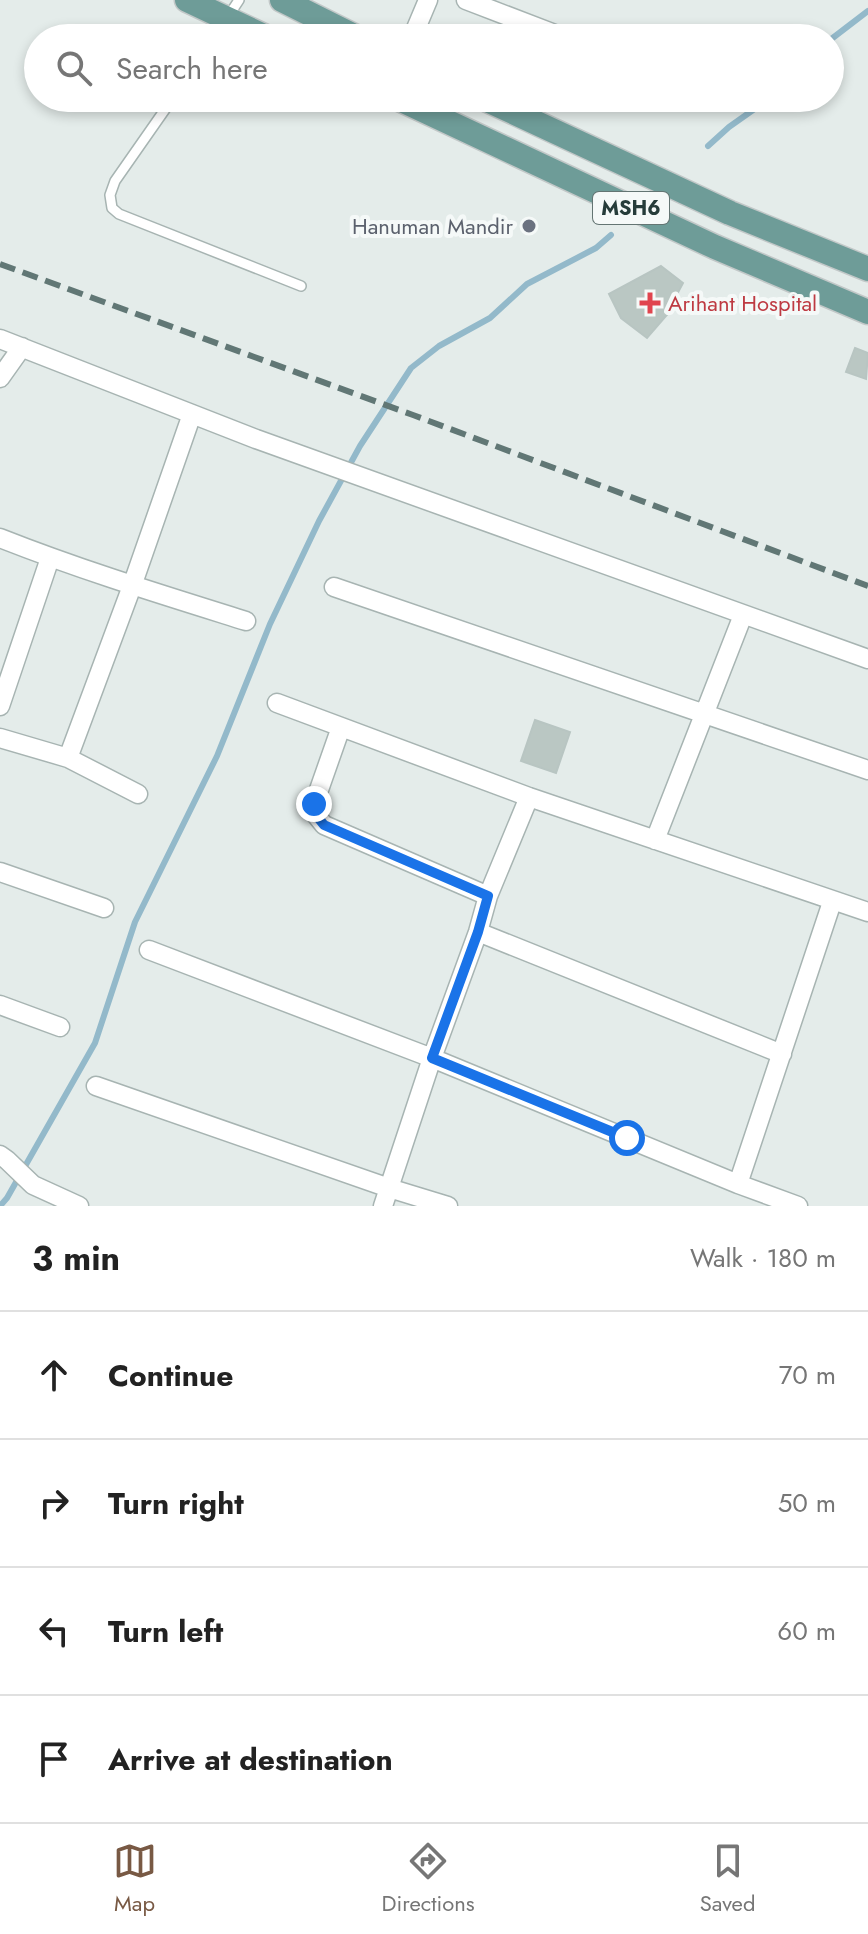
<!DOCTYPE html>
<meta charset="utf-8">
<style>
body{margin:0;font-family:Jost,sans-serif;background:#f2f2f2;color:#222}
.stop{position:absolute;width:24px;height:24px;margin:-18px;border:6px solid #1a73e8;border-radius:50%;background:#fff}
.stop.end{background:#1a73e8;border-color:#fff;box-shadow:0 2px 8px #0008}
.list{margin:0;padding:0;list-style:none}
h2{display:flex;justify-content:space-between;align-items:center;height:104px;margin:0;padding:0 32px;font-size:34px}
h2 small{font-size:26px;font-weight:400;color:#767676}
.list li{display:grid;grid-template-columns:52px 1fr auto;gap:24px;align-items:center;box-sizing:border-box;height:128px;padding:0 32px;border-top:2px solid #e0e0e0}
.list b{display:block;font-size:30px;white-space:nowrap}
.list em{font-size:26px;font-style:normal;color:#767676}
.icon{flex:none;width:44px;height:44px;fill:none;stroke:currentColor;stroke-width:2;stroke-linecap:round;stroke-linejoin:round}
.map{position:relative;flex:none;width:868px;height:1206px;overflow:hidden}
.search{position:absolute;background:#fff;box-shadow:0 4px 12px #0003;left:24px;right:24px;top:24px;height:88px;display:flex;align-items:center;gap:20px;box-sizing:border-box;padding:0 28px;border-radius:44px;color:#767676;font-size:30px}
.sheet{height:616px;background:#fff}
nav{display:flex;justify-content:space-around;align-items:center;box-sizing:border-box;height:112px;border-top:2px solid #e0e0e0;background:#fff;font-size:22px;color:#767676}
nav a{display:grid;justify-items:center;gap:4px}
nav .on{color:#785944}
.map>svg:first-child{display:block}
</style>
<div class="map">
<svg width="868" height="1206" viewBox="0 0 868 1206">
<rect width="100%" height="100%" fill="#e4ecea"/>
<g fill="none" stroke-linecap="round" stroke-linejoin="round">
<!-- stream -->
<path stroke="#93b9ca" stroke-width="6" d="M830,40L868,11
M708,146L729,127L770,98
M0,1206L7,1198L95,1043L135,922L217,756L270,624L319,521L360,446L411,368L439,346L490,318L527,284L596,248L611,235"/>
</g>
<!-- building -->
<path fill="#bac7c3" stroke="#b8c5c2" stroke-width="2" d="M661,266L683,283L675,298L679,301L647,338L621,318L609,294Z
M855,348L868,353L866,379L846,372Z
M535,720L570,732L556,773L521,761Z"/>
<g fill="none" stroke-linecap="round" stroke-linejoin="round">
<defs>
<path id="service" d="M214,38L239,0
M173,98L115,181L110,195L112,208L119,214L301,286"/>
<path id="minor" d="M466,0L565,38
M412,38L428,0
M0,339L256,439L868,659
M0,378L22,347
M0,538C81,570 163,595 246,621
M334,587L868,770
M277,703L529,797L868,912
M0,706L50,558
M341,727L314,804L316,815L324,825L488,896
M0,738L68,758L138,794
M68,758L132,586L192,414
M655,840L743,615
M0,872L104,908
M478,932L782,1054
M149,950L432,1058L738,1184L798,1206
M0,1005L60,1027
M96,1086L389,1188L448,1206
M0,1155L7,1160L33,1185L79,1206
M738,1184L832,902
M383,1206L432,1058L478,932L488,896L529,797"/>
<path id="primary" d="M187,0L268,38
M282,0L358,38
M397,98L715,247L868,312
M483,98L730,213L868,269"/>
</defs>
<!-- service casing -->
<use href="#service" stroke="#a7b4b2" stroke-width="12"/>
<!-- minor casing -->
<use href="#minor" stroke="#a7b4b2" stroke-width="21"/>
<!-- primary casing -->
<use href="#primary" stroke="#c2c8c8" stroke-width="27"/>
<!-- service -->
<use href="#service" stroke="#fff" stroke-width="9"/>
<!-- minor -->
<use href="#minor" stroke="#fff" stroke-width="18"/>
<!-- primary -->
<use href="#primary" stroke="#6e9c98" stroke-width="24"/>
<!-- rail -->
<path stroke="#617775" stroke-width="6" stroke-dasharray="16 8" stroke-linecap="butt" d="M0,264L413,415L868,586"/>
</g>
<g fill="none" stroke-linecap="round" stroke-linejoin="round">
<!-- route -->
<path stroke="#1a73e8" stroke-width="10" d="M314,804L316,815L324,825L488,896L478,932L432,1058L627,1138"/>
</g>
<!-- markers -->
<circle fill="#6b7280" stroke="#f5f9f8" stroke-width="3" cx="529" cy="226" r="8"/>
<path fill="#e0444e" stroke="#f5f9f8" stroke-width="3" d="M646 291h8v8h8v8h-8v8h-8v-8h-8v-8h8z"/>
<g text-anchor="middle" stroke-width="8" stroke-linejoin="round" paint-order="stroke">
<!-- shield labels -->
<rect fill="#f5f9f8" stroke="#647573" stroke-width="2" x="593" y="192" width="76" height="32" rx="6"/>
<g font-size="20" font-weight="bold" fill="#263c3a">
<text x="631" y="215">MSH6</text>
</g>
<!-- worship labels -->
<g font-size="22" fill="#5b616d" stroke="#f5f9f8" text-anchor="end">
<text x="513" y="234">Hanuman Mandir</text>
</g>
<!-- health labels -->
<g font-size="22" fill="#be3a42" stroke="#f5f9f8" text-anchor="start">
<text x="668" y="311">Arihant Hospital</text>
</g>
</g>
</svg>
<div class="stop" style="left:627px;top:1138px"></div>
<div class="stop end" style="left:314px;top:804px"></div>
<div class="search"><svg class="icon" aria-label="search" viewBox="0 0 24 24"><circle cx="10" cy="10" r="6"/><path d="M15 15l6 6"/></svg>Search here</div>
</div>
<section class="sheet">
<h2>3 min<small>Walk · 180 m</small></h2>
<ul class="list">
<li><svg class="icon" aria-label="ahead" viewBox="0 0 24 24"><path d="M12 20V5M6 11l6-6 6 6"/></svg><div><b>Continue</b></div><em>70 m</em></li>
<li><svg class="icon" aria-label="right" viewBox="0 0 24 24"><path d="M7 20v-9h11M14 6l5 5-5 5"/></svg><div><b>Turn right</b></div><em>50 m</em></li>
<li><svg class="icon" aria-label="left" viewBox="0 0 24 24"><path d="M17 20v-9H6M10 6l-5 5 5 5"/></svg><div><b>Turn left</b></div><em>60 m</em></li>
<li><svg class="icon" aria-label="arrive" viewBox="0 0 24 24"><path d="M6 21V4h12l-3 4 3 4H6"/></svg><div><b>Arrive at destination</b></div></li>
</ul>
</section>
<nav>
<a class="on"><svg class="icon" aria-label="map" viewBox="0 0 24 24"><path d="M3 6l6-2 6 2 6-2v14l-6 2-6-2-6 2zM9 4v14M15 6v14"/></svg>Map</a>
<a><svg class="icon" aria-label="directions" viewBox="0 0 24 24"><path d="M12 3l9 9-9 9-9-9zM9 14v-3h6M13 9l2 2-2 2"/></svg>Directions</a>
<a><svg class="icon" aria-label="saved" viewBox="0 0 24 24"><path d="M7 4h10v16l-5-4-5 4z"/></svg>Saved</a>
</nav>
